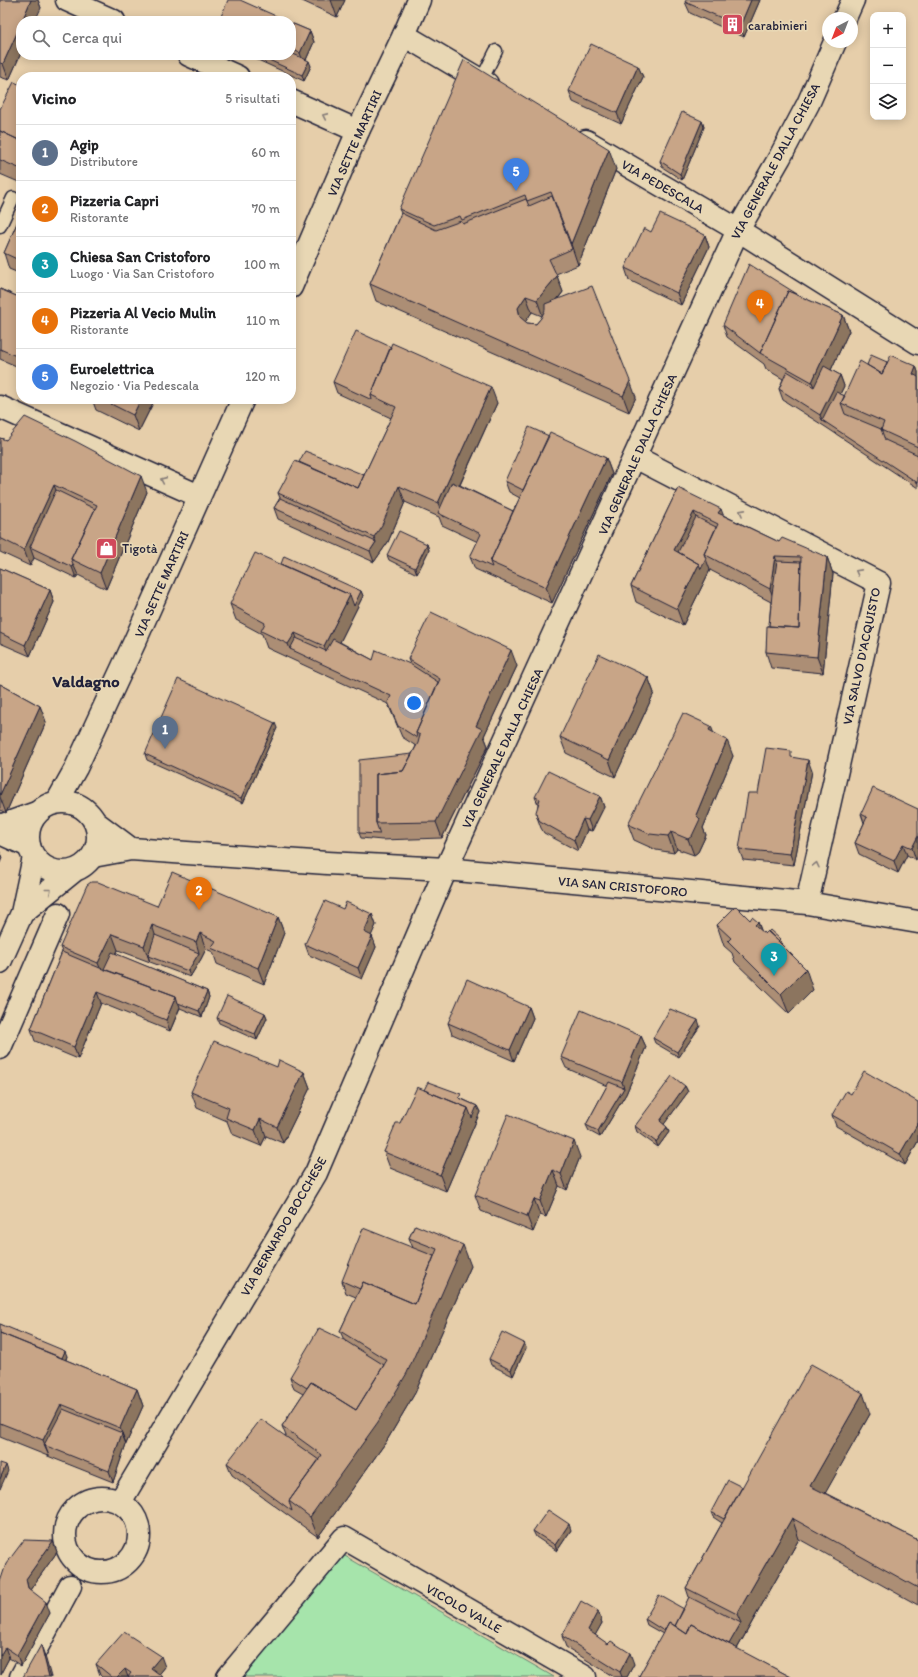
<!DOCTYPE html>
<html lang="it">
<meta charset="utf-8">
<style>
body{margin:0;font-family:Itim,sans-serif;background:#f6f6f6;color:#202124}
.controls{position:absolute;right:12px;top:12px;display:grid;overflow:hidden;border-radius:8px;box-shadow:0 2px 10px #0003}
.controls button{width:36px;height:36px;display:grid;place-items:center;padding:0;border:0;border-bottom:1px solid #e0e0e0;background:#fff;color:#202124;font:20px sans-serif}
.compass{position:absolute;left:822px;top:12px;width:36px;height:36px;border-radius:50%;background:#fff;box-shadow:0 2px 10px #0003;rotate:222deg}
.you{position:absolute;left:414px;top:703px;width:14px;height:14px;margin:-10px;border:3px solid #fff;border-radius:50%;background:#1a73e8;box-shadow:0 0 0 6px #1a73e833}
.badge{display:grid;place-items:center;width:26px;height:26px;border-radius:50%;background:#d1495b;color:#fff;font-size:13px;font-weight:700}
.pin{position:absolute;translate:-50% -33px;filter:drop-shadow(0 1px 2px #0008)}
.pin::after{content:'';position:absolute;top:21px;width:14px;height:12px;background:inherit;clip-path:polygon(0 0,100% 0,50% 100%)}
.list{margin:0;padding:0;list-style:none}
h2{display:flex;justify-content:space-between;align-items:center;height:52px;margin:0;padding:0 16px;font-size:17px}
h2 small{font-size:13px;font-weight:400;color:#757577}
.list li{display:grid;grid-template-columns:26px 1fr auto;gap:12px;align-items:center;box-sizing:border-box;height:56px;padding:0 16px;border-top:1px solid #e0e0e0}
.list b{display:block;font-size:15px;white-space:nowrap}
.list p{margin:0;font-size:13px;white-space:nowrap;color:#757577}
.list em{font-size:13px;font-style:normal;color:#757577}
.icon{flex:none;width:22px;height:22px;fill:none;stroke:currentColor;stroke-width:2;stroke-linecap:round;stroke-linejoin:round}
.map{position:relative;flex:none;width:918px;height:1677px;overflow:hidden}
.search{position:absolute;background:#fff;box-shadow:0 2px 10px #0003;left:16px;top:16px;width:280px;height:44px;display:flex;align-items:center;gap:10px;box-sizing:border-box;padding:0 14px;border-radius:16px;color:#757577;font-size:15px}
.panel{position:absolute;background:#fff;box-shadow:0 2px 10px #0003;left:16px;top:72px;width:280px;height:332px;border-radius:16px}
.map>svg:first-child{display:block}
</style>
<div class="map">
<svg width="918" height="1677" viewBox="0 0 918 1677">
<rect width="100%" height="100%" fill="#e6ceaa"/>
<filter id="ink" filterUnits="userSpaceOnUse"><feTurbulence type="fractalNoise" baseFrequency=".025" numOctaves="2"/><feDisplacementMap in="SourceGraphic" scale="8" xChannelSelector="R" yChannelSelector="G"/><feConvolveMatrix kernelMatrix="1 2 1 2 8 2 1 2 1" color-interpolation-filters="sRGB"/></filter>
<g filter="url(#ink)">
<!-- green -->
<path fill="#a6e4ab" stroke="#648373" d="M338,1552L554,1677H232Z"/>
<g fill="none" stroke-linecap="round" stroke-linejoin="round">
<defs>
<path id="lane" d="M481,81L496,51
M0,226L13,198"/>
<path id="street" d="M67,0L114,21
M845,18L853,0
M404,35L487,84
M189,55L238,77
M291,101L358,131
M586,141L738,230L918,343
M0,407L199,496
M635,457L879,583L807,903
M95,822L131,849
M0,826L36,813
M0,833L29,846
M93,856L131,849L327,863L446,869L807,903L918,922
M0,1048L58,914
M65 1535a37 37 0 1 1 74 0a37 37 0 1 1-74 0Z
M120,1502L316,1173L446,869L738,230L780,157L808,104L835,42
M21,1677L70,1586
M228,1677L344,1538L585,1677"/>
<path id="secondary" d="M291,287L358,131L404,35L419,0
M28 837a35 35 0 1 1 70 0a35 35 0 1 1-70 0Z
M57,802L76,768L135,641L243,399
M22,913L75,870
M0,962L22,913L34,857"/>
</defs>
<!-- lane casing -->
<use href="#lane" stroke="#22223b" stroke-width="15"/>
<!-- street casing -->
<use href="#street" stroke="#22223b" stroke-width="25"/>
<!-- secondary casing -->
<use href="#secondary" stroke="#22223b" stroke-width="25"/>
<!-- lane -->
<use href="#lane" stroke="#e8d7b4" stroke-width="12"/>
<!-- street -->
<use href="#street" stroke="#e8d7b4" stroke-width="22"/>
<!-- secondary -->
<use href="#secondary" stroke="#e8d7b4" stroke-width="22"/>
</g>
<!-- wall -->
<path fill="#ac8e74" stroke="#22223b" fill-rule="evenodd" d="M0,0H38L41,8L21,21V53L9,80L0,77Z
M300,0H345L337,17Z
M760,0L744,37L690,13L685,2Z
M291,23L310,31L314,42L306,60L311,66L304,81L247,55H291Z
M638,66L643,77L621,124L573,102L569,91Z
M21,85V183L0,174V109Z
M702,121L704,127L682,180L662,167L660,161Z
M616,169L578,265L556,274L563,292L558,299L636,397L629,412L376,301L370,284L401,213L399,209ZM532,312L542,316L541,318L536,324L527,323L525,322Z
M21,214V274L9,269L4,253Z
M705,235L709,247L681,305L629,280L625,268Z
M0,289L21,298V368L0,359Z
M797,295L843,315L849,331L831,370L840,375L844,386L840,394L845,396L867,365L887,362L916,366L918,372V488L824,426L783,400L779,389L783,379L766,369L764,364L727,337L723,325Z
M333,382L497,403L460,485L513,511L520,498L509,492L505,481L549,436L606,458L612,474L552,603L475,569L470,557L478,542L442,525L439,517L405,502L388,542L374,562L278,519L274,508L280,498L278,493L299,462L364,475L391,418L337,393Z
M92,399H155L139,431L96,410Z
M0,438L6,440L147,492L106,589L78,575L76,578L34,558L30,566L0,552Z
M678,488L723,515L779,542L827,557L833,574L823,673L771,668L766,652L769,626L771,602L710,570L683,625L636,602L631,586Z
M427,544L429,550L417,574L389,560L387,555Z
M281,564L361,591L363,596L340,642L373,660L410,664L408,659L517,666L484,736L488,746L442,838L382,840L361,838L359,833L412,754L416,746L402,737L388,704L267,648L262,634L236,620L230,604Z
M0,568L50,590L54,602L30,656L0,643Z
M648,677L654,693L615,777L566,753L560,737Z
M0,684L40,706L46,722L6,813L0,810Z
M277,728L243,803L147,760L145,754Z
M714,733L733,756L703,828L706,835L698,852L694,855L677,849L674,853L656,850L634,840L628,824Z
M794,758L812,771L794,865L743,860L739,849L758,793Z
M600,796L604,807L592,831L587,830L578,851L544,833L541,828L537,817L538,804L535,797Z
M918,809L916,860L907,855L898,873L859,854L855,843L864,823L861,814Z
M157,906L278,917L284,933L264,984L217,964L213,952L206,949L201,959L190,977L118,950L116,954L207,991L209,997L202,1017L180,1008L170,1031L101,1003L78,1059L35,1041L31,1029L62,952L60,947Z
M343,909L372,914L376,925L371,935L372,936L376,947L362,979L309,955L305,944Z
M750,920L758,922L761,930L765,934L780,939L782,945L813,990L789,1014L735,962L732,953L724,946L717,925Z
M529,1007L533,1018L514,1061L452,1034L448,1023Z
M265,1013L267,1018L257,1040L219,1023L217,1018Z
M700,1026L679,1057L655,1043L653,1038Z
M641,1036L646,1047L626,1094L600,1137L589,1131L586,1125L607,1086L566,1068L561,1057Z
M277,1067L304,1072L310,1088L283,1143L266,1136L261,1146L232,1134L227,1121L197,1108L191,1092Z
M685,1086L688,1092L664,1124L669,1132L658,1147L637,1132L635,1126Z
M424,1090L462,1099L477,1106L480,1112L446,1191L390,1168L384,1152L400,1123Z
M851,1094L918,1102V1141L905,1165L836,1126L832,1115Z
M580,1157L567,1190L559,1186L546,1217L540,1215L533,1232L481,1211L475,1195Z
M415,1225L471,1266L415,1393L386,1442L318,1537L232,1475L227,1463L286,1436L282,1426L303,1394L294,1389L290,1377L344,1340L340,1331L356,1297L346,1293L342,1281L413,1248L409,1238Z
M0,1324L67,1356L66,1360L137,1389L143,1406L126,1444L113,1482L0,1437Z
M524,1343L526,1348L513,1376L491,1365L489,1359Z
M870,1414L825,1493L918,1540V1605L799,1539L737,1649L791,1677H639V1676L663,1634L647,1625L645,1619L684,1609L689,1597L686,1588L722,1523L713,1517L711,1512L742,1487Z
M571,1530L557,1551L536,1537L533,1531Z
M53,1541L57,1552L30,1590L50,1613L21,1666L9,1658L0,1675V1582Z
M598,1611L602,1623L595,1635L634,1664L627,1677H614L566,1647L562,1636Z
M96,1664L165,1667L159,1674L163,1677H102L100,1675Z"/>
<!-- shaded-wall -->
<path fill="#8c745e" stroke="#22223b" d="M31,0H38L41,8L35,21H22Z
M331,0H345L337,17Z
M751,0H760L744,37L740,26Z
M21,24V53L9,80L3,64Z
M310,31L314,42L304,64L300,53Z
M309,61L311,66L304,81L302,75Z
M638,66L643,77L621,124L617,113Z
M702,121L704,127L682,180L680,174Z
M609,149L616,169L578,265L571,244Z
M705,235L709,247L681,305L677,293Z
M557,276L563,292L543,317L537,300Z
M526,296L532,312L524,324L520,317L518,308Z
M843,315L849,331L818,398L812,382Z
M916,366L918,372V389L913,374Z
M840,375L844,386L826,423L822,420L820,415Z
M630,381L636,397L629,412L623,396Z
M491,387L497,403L445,517L443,516L438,503Z
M141,399H155L139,431L133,415Z
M606,458L612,474L552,603L546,587Z
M141,476L147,492L106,589L100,573Z
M54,485L60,501L30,547L34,558L30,566L24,550Z
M399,486L405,502L388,542L374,562L370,551L376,542L374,537Z
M721,509L727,525L718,513Z
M694,512L700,529L676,555L674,550Z
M427,544L429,550L417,574L415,568Z
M775,556L781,573L776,605L770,589Z
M827,557L833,574L823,673L817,657Z
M706,559L710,570L683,625L677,609L699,564Z
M73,564L78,575L76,578L72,567Z
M50,590L54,602L30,656L25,645Z
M361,591L363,596L330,662L324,646L350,595Z
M295,633L301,649H290L288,644Z
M511,650L517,666L484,736L488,746L442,838L436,822L476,726Z
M648,677L654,693L615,777L609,760Z
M40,706L46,722L6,813L0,797V795Z
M275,723L277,728L243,803L241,798Z
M711,726L717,742L709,730Z
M727,740L733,756L703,828L706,835L698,852L694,855L688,839L696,815Z
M808,760L812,771L794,865L790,854Z
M600,796L604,807L592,831L588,820Z
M583,819L587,830L578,851L574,840Z
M671,832L677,849L674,853L668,836Z
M918,836V856L916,860L912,848Z
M903,844L907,855L898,873L894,861Z
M0,852L2,858L0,863Z
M372,914L376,925L368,943L364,932Z
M278,917L284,933L264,984L258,968Z
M758,922L765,942L755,925Z
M152,925L157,941L148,956L150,962L144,946Z
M200,933L206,949L201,959L190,977L188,971L199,953L196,942Z
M112,934L118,950L106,975L102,973L98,963Z
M372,936L376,947L362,979L358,968Z
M780,939L782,945L772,955L770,949Z
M806,969L813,990L789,1014L781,994Z
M207,991L209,997L202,1017L199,1011Z
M97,992L101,1003L78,1059L74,1047Z
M176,996L180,1007L170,1031L166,1020Z
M529,1007L533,1018L514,1061L510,1050Z
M265,1013L267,1018L257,1040L255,1034Z
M698,1020L700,1026L679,1057L677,1052Z
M641,1036L646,1047L626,1094L600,1137L598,1131L624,1088L622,1082Z
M304,1072L310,1088L283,1143L277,1127Z
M685,1086L688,1092L662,1127L660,1121Z
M477,1106L480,1112L446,1191L440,1175L468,1108Z
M260,1119L266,1136L261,1146L255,1130Z
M918,1123V1141L905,1165L900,1154Z
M667,1127L669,1132L658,1147L656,1142Z
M574,1141L580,1157L567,1190L561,1174Z
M553,1170L559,1186L546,1217L540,1201Z
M534,1199L540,1215L533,1232L527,1216Z
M463,1245L471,1266L415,1393L386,1442L318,1537L310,1517Z
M524,1343L526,1348L513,1376L511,1370Z
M65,1351L67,1356L61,1372L58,1366Z
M137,1389L143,1406L126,1444L120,1428Z
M863,1393L870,1414L818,1506L810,1486Z
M61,1404L67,1421L44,1445L49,1456L43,1440Z
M122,1433L126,1444L113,1482L109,1471Z
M6,1465L8,1471L0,1489V1479Z
M792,1518L799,1539L730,1661L726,1649L741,1623L737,1614Z
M569,1524L571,1530L557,1551L555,1545Z
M53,1541L57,1552L30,1590L28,1588L26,1579Z
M46,1602L50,1613L21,1666L17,1655Z
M598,1611L602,1623L592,1641L588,1630Z
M41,1645L45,1656L51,1677H49Z
M5,1647L9,1658L0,1675V1656Z
M630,1653L634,1664L627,1677H622L620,1672Z
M161,1656L165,1667L157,1677L151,1668Z
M125,1669L128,1677H117Z"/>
<!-- building -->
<path fill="#c8a587" stroke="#22223b" d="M0,0H31L22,21H21V24L3,64L0,63Z
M228,0H240L287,21H219Z
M686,0H751L740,26L685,2Z
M291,23L310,31L300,53L291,49Z
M591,44L638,66L617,113L569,91Z
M291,53L309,61L302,75L258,55H291Z
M464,60L609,149L571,244L551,192L527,201L525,195L462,220L460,216L434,225L399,209Z
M14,82L21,85V141L0,131V109Z
M682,112L702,121L680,174L660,161Z
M0,131L21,141V169L0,160Z
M552,196L572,249L549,259L557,276L537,300L526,296L518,308L520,317L527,323L536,324L541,318L545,310V304L592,286L630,381L623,396L370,284L401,213L436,230L461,221L463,224L526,199L529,206Z
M21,214V261L4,253Z
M660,214L705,235L677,293L625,268L644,228L651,232Z
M749,264L797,294L788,291L760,353L723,325Z
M0,289L21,298V358L0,349Z
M788,291L843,315L812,382L760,353Z
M356,331L391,347L371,395L372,400L333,382Z
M392,343L491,387L438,503L399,486L382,525L374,537L278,493L295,461L358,488L396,407L371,395Z
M871,355L887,362L882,374L867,365Z
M891,355L916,366L913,374L918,377V447L881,430L884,422L841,403L860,361L882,374Z
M824,366L840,375L820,415L779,389L787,371L814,387Z
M836,392L845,396L841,403L845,414L881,429L885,440L918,455V483L822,420Z
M101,399H141L133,415Z
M25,417L75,441L141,476L100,573L71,559L97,505L54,485L24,550L0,538V438L6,440Z
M529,427L549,436L523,490L505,481Z
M550,432L606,458L546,587L490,562Z
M305,451L364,475L358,488L299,462Z
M452,482L513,511L490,562L492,567L470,557L481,534L438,513Z
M678,488L721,509L718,513L779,542L782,538L827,557L817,657L766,652L767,626L799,628L801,557L775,556L770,589L704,554L718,524L694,512L674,550L699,564L677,609L631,586Z
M56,490L95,509L71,559L73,564L72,567L30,547Z
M280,498L376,542L370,551L274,508Z
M696,517L716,527L704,554L706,559L701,569L699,564L678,552Z
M399,531L427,544L415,568L387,555Z
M255,553L350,595L324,646L295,633L288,644L261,631L265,623L230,604Z
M284,556L361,591L354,606L350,595L281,564Z
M777,561L801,562L799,628L769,626L772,594Z
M0,568L50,590L25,645L0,633Z
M431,612L511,650L476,726L482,729L436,822L376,823V774L403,771L418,743L420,735L416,733L440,679L408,659Z
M296,638L326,651L333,639L373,660L376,650L410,664L438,682L416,733L417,738L398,726L388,702L391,696L290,649Z
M599,654L648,677L609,760L560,737Z
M178,679L275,723L241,798L145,754Z
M0,684L40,706L0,795Z
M683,713L711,726L709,730L727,740L696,815L700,819L692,836L688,839L671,832L668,836L650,834L628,824Z
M766,748L791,751V757L808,760L790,854L739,849L748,793H758Z
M412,754L403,771L376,774V823L380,834L359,833V760Z
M548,771L600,796L588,820L583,819L574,840L540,821L537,817L536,812L540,799L535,797Z
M873,788L918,809V836L912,848L903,844L894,861L855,843L867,817L861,814Z
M172,872L278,917L258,968L211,948L216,941L200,933L196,942L152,925L144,946L112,934L98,963L60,947L87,885L91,882H98L157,906Z
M325,901L343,909L346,902L372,914L364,932L372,936L358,968L305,944Z
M736,906L750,920L752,917L758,922L755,925L765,934L768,931L806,969L781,994L728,941L731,938L717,925Z
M770,930L780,939L778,941L768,932Z
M155,935L199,953L188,971L148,956Z
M62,952L100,968L176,996L166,1020L97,992L74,1047L31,1029Z
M112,952L207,991L199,1011L178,1003L176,996L104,969Z
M467,979L529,1007L510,1050L448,1023Z
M227,996L265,1013L255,1034L217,1018Z
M670,1009L698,1020L677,1052L653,1038Z
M581,1010L641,1036L622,1082L561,1057Z
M214,1041L277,1067L279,1060L304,1072L277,1127L260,1119L255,1130L226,1118L229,1108L191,1092Z
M864,1071L918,1102V1123L900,1154L832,1115L846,1091L851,1094Z
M672,1076L685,1086L660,1121L667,1127L656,1142L635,1126Z
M428,1082L461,1094L459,1098L477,1106L472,1118L468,1108L424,1090Z
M609,1082L624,1088L598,1131L586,1125Z
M417,1087L468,1108L440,1175L384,1152L396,1123H400Z
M508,1114L574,1141L561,1174L553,1170L540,1201L534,1199L527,1216L475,1195Z
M415,1225L463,1245L407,1373L378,1422L310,1517L289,1501L322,1455L282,1426L311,1382L356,1410L387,1360L340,1331L363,1282L415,1304L437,1249L409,1238Z
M363,1228L434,1256L415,1304L363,1282L360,1289L342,1281Z
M0,1324L65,1351L62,1358L0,1333Z
M319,1328L344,1340L384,1365L356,1410L311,1382L307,1388L290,1377Z
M502,1332L524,1343L511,1370L489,1359Z
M0,1333L137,1389L120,1428L61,1404L43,1440L0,1423Z
M811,1364L863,1393L810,1486L918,1540V1588L792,1518L737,1614L686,1588Z
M63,1409L122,1433L109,1471L44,1445Z
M261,1419L319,1460L289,1501L292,1511L227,1463Z
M0,1463L6,1465L0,1479Z
M728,1480L742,1487L724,1519L711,1512Z
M548,1510L569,1524L555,1545L533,1531Z
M24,1540L53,1541L26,1579L28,1588L46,1602L17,1655L5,1647L0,1656V1582L6,1564Z
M659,1595L684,1609L675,1626L669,1622L664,1631L645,1619Z
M689,1597L741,1623L729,1644L691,1624L687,1634L675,1626Z
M581,1601L598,1611L588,1630L608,1644L611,1641L630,1653L620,1672L562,1636Z
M669,1622L687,1634L691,1624L791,1677H641L639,1676Z
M124,1632L161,1656L151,1668L163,1677H128L131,1673L125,1669L117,1677H112L96,1664Z
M41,1645L49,1677H23Z"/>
<!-- one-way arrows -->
<defs><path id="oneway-chevron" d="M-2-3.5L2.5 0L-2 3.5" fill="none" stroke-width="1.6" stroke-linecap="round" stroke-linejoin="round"/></defs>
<g stroke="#857c78">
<use href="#oneway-chevron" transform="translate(325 116) rotate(-156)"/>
<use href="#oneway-chevron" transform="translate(163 480) rotate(-156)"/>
<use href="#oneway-chevron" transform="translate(742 512) rotate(-152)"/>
<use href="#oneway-chevron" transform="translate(858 572) rotate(-152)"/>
<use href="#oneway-chevron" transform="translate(816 865) rotate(-77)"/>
<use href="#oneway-chevron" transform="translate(49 891) rotate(-39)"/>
</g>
</g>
<!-- icons -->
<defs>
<symbol id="building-square" viewBox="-11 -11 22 22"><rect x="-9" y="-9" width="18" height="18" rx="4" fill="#d1495b" stroke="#e8d7b4"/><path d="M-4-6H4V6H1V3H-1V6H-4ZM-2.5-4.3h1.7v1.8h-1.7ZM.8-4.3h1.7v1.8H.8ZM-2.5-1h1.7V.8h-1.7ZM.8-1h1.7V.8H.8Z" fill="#fff"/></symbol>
<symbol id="shop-square" viewBox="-11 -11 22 22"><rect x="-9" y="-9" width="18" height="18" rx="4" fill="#d1495b" stroke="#e8d7b4"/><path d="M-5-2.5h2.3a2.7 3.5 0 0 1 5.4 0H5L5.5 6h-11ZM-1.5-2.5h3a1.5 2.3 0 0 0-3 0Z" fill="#fff"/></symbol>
</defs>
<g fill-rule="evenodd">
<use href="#building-square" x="720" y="12" width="25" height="25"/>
<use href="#shop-square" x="94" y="536" width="25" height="25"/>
</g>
<g text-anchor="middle" stroke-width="3.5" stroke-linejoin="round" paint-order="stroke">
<!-- poi labels -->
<g font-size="13" fill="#22223b" stroke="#e8d7b4" text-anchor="start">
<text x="748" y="30">carabinieri</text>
<text x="122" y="553">Tigotà</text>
</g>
<!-- street labels -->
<g font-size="13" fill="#22223b" stroke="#e8d7b4">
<text transform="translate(354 143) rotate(-66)" y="5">VIA SETTE MARTIRI</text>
<text transform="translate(775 161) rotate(-62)" y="5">VIA GENERALE DALLA CHIESA</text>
<text transform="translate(663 186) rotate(30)" y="5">VIA PEDESCALA</text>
<text transform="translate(637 454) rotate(-66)" y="5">VIA GENERALE DALLA CHIESA</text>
<text transform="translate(161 584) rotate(-66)" y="5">VIA SETTE MARTIRI</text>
<text transform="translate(861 656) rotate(-78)" y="5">VIA SALVO D'ACQUISTO</text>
<text transform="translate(502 748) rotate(-65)" y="5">VIA GENERALE DALLA CHIESA</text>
<text transform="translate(623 886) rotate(5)" y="5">VIA SAN CRISTOFORO</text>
<text transform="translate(283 1226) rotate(-60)" y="5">VIA BERNARDO BOCCHESE</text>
<text transform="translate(464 1608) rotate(30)" y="5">VICOLO VALLE</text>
</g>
<!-- district labels -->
<g font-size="17" font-weight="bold" fill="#22223b" stroke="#e8d7b4">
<text x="86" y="687">Valdagno</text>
</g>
</g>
</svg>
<div class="controls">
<button>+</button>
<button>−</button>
<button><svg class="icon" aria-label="layers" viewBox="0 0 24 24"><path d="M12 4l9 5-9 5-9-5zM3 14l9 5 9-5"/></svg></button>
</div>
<svg class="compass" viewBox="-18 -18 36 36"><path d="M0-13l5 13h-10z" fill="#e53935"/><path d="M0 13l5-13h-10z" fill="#757577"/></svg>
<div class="you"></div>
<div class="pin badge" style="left:165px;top:749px;background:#5c6f8a">1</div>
<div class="pin badge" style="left:199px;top:910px;background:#e8710a">2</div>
<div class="pin badge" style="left:774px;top:976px;background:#0f9aa8">3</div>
<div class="pin badge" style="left:760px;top:323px;background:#e8710a">4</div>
<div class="pin badge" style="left:516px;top:191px;background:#3f7fe0">5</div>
<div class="search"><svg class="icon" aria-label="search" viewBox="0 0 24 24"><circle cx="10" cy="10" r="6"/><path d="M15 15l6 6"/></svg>Cerca qui</div>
<section class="panel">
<h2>Vicino<small>5 risultati</small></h2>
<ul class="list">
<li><span class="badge" style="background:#5c6f8a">1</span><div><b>Agip</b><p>Distributore</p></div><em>60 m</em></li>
<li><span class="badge" style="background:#e8710a">2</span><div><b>Pizzeria Capri</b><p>Ristorante</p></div><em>70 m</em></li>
<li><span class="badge" style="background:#0f9aa8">3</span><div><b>Chiesa San Cristoforo</b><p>Luogo · Via San Cristoforo</p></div><em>100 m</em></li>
<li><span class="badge" style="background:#e8710a">4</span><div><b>Pizzeria Al Vecio Mulin</b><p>Ristorante</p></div><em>110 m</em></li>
<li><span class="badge" style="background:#3f7fe0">5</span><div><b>Euroelettrica</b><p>Negozio · Via Pedescala</p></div><em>120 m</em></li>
</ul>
</section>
</div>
